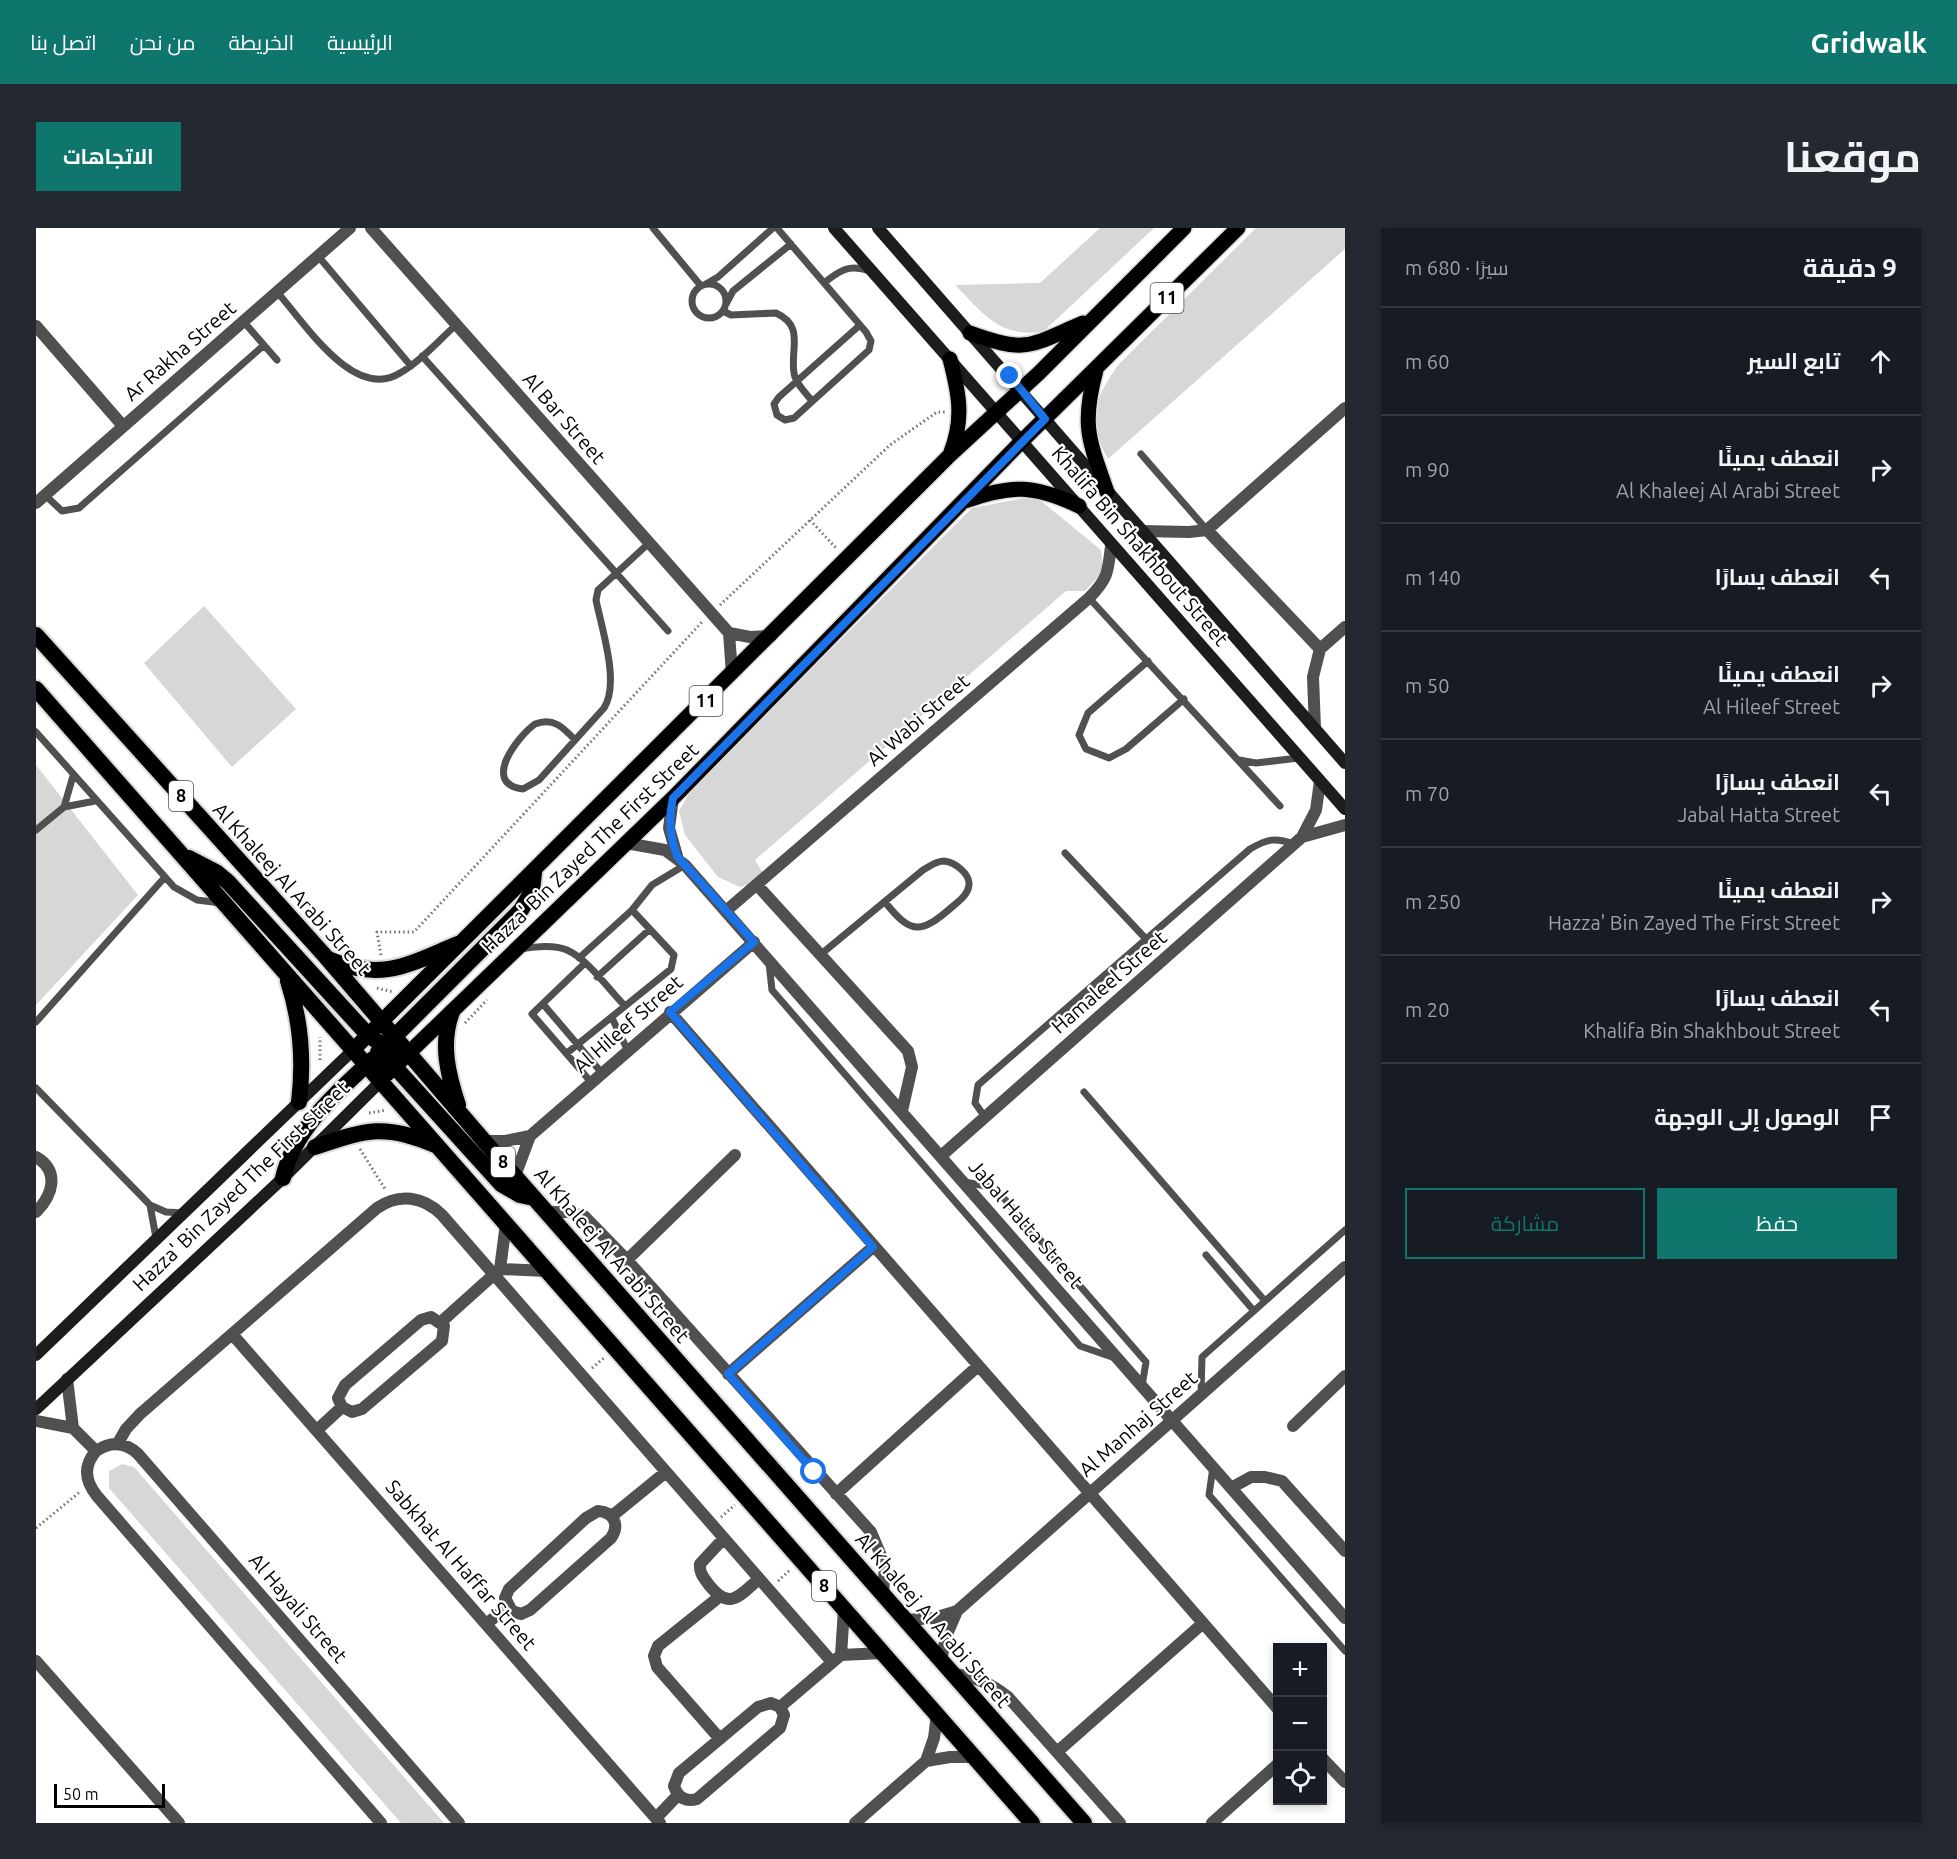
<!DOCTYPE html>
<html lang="ar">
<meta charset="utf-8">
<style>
body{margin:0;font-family:Ubuntu,Cairo,sans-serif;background:#242831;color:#f1f3f6;direction:rtl}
.controls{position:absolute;right:18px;bottom:18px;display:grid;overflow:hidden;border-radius:0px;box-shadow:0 3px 9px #0003}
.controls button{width:54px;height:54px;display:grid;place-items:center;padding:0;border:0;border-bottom:2px solid #363941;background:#171b24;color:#f1f3f6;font:30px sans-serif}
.scale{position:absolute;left:18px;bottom:15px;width:111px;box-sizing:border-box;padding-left:6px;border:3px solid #000;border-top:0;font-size:16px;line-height:21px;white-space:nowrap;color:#000;-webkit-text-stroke:4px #fff;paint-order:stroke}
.stop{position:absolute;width:18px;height:18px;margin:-14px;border:4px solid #1a73e8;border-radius:50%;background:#fff}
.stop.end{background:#1a73e8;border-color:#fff;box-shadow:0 2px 6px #0008}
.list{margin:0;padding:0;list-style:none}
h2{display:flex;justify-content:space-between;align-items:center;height:78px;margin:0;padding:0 24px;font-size:26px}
h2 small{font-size:20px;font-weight:400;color:#9ea1a6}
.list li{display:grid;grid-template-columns:39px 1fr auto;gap:18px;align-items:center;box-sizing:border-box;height:108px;padding:0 24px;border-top:2px solid #363941}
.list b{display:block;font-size:22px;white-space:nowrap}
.list p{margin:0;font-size:20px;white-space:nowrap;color:#9ea1a6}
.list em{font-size:20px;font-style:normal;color:#9ea1a6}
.actions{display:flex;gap:12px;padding:18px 24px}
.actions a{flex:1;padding:14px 0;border:2px solid #0f766e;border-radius:0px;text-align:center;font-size:21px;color:#0f766e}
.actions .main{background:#0f766e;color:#fff}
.icon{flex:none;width:33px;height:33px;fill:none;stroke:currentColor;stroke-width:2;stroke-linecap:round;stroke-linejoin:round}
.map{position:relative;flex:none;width:1309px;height:1595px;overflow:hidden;direction:ltr;border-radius:0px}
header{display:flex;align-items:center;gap:36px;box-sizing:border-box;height:84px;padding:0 30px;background:#0f766e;color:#fff}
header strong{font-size:28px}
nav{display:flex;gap:33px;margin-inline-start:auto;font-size:21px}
.intro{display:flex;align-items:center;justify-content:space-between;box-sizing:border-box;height:144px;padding:0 36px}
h1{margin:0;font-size:42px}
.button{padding:15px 27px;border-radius:0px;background:#0f766e;color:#fff;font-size:21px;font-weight:700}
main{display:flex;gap:36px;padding:0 36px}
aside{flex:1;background:#171b24;border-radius:0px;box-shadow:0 3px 9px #0003}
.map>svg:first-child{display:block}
</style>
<header>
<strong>Gridwalk</strong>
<nav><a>الرئيسية</a><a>الخريطة</a><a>من نحن</a><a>اتصل بنا</a></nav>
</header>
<div class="intro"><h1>موقعنا</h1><a class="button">الاتجاهات</a></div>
<main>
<aside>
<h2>9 دقيقة<small>سيرًا · 680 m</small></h2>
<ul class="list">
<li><svg class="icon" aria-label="ahead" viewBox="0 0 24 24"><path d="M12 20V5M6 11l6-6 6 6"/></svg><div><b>تابع السير</b></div><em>60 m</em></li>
<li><svg class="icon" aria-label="right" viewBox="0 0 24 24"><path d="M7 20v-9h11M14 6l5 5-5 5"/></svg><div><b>انعطف يمينًا</b><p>Al Khaleej Al Arabi Street</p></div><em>90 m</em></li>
<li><svg class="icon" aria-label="left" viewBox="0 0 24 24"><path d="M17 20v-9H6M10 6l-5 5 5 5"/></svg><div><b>انعطف يسارًا</b></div><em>140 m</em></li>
<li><svg class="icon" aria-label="right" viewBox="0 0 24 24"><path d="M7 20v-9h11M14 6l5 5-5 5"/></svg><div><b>انعطف يمينًا</b><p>Al Hileef Street</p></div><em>50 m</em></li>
<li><svg class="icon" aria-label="left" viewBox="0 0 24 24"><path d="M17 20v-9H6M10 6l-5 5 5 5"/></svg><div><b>انعطف يسارًا</b><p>Jabal Hatta Street</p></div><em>70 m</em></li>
<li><svg class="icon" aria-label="right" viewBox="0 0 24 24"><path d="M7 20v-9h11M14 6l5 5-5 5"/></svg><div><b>انعطف يمينًا</b><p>Hazza' Bin Zayed The First Street</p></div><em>250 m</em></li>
<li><svg class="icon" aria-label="left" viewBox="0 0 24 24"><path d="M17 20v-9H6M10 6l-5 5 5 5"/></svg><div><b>انعطف يسارًا</b><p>Khalifa Bin Shakhbout Street</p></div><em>20 m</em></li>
<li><svg class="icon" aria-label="arrive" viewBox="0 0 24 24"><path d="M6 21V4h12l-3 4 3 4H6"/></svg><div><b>الوصول إلى الوجهة</b></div></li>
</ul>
<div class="actions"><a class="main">حفظ</a><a>مشاركة</a></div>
</aside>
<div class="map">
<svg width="1309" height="1595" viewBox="0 0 1309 1595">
<rect width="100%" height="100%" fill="#fff"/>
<!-- green -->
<path fill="#d7d7d7" d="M1064,0H1118L1007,104C962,109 948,86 919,57L1004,55Z
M1220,0H1309V21L1072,231C1050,191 1058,171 1083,136Z
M999,268L1065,322L1067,344L1049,363H1030L719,632L727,645L718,655L704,659L682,649L649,607L643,583L655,562L936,280Z
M168,378L260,481L196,539L108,435Z
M0,537L102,667L0,777Z
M86,1236L98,1239L408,1595H365L73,1260V1243Z"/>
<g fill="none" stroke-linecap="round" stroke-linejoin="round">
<defs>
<path id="primary" d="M934,105C991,126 993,118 1047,95
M914,131C923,165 928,191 915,224
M1060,142C1045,198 1053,212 1071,264
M929,273C976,256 999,257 1043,278
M317,822L914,227L1003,145L1148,0
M351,846L637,570L986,213L1202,0"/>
<path id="trunk" d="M0,407L290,729L448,913L1048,1595
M0,461L996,1595
M153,630L180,644L192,654L332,807L348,818L373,824
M295,732C346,754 373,736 422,716
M252,753C265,793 268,833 263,874
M416,784C404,815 412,847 422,877
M342,824L359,839L465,956L484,967L498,970
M345,853V835L354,813L485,682L496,663L498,645
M279,919C330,902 348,895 399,917
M247,950C258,901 301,864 337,831"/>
</defs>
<!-- primary casing -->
<use href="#primary" stroke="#dbdbdb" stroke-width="18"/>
<!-- trunk casing -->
<use href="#trunk" stroke="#dbdbdb" stroke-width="20"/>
<!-- path -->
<path stroke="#727272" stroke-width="3" stroke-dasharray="1.5 3" stroke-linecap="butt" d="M774,292L801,321
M684,377L854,217L901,184H909
M345,727L341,704H378L666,394
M341,760L357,764
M429,795L451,772
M284,832V809
M333,885L350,882
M324,921L349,961
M556,1140L569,1129
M685,1289L699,1277
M0,1300L45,1263
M742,1353L755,1341"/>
<!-- service -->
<path stroke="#505050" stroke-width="7" d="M617,0L665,58
M741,0L830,104L835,113L833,122L758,190L749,192L741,187L738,176L743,169L824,97
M282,28L375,138
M788,55C804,42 813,36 834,43
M656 73a17 17 0 1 1 34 0a17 17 0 1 1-34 0Z
M670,56L682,49L737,0
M241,64C268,94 318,174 364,145C385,133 402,113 420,97
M690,76L697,63L755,16
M687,83L695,87L740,85C769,98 754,121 758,145C759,155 770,165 776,173
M207,93L241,132
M386,128L632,403
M1105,226L1171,302
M9,267L26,283L43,280L228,117
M1053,370L1244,578
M1112,433L1052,485L1043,507L1050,521L1073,530L1090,521L1148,471
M0,504L138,659L161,672L185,675
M539,512C527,499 517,489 499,496C481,509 445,556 487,561L503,552L568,480C584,455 566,402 560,372L562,362L613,315
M1203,532L1220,535L1263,530
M28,579L37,548
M0,602L28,579L59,573
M1029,625L1111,712
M483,721C498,719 517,716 531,722C553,732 572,761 589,778
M784,727L887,642C894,638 900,633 908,633C919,634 934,646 933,657C932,667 923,673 916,679C885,706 875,707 849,674
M543,730L596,682L616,657L649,637
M733,735L736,762L1044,1118L1079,1130
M548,736L496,786L555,854
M561,749L614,701
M507,776L565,844
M576,790L591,821
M0,794L129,649
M531,825L635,741L638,727L596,682
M0,860L114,977L130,984L148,985
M1048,864L1229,1073
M949,889L939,875L942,857L1214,621C1231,611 1239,609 1258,616
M929,954L959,960L1110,1134L1106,1158
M114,977L120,1010
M1170,1027L1218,1083
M1165,1166L1166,1129L1309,1002
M1177,1239L1173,1267L1309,1423"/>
<!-- minor -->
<path stroke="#505050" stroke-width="12" d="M335,0L693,405L696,446
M0,98L87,198
M0,275L314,0
M1171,302L1284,421
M1105,303L1153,304L1171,302L1309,180
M693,405L714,409L735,408
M1279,500L1277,449L1284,421L1309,399
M637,570L633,600L641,628
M1266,609L1309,597
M590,615L629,622L649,637L1309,1390
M721,657L872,823L876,839L866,883
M691,682L1053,370C1072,351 1072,344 1075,318
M634,784L1242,1481
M448,913H469L494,908
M905,928L1266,609L1280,582L1284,553
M0,929C24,943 17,967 0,984
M479,948L494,908L718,714
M511,984H531L548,988L591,1032L835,1304L849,1337L847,1367
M591,1032L699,927
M464,1041L511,1043
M395,1089L408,1098L406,1113L326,1181L316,1184L306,1179L302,1170L309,1157L385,1092Z
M405,1094L464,1041L470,995
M196,1106L624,1595
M692,1146L837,1019
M31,1151L37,1200
M0,1193L37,1200L60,1223
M1257,1198L1309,1148
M281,1202L306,1179
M82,1215L90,1201L104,1186L341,980C363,965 387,968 406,987L796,1434
M1195,1260L1215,1249H1229L1246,1253L1309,1323
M800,1266L942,1138
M562,1283C578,1284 584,1297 575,1310L494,1382L485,1386L476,1383L469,1370L473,1361L550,1290Z
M576,1288L630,1244
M688,1310L664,1336C663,1345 668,1350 673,1357C694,1383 703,1368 723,1351
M683,1369L622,1418L618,1428L621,1439L684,1511
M870,1392L898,1390L921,1383L1309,1039
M450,1396L472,1379
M805,1427L808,1381
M905,1432L911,1406L921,1383
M0,1433L143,1595
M917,1446C940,1449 954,1455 972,1469L1084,1595
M735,1475L744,1479L748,1487L744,1500L661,1571C650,1574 642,1570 638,1558L643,1545L722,1479Z
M744,1479L805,1427L847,1425
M1021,1524L1166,1396
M1286,1530L1309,1554
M890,1533L898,1510L901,1486
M620,1590L642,1567
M345,1595L61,1268C49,1253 47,1238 60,1223C75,1213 89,1214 102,1226L423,1595
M819,1595L890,1533L914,1529H939
M1176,1595L1242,1536"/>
<!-- secondary -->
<path stroke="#1d1d1d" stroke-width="12" d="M798,0L1309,581
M842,0L1309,535
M0,1127L317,822
M0,1181L247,950L345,853"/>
<!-- primary -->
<use href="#primary" stroke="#000" stroke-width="15"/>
<!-- trunk -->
<use href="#trunk" stroke="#000" stroke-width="16"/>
</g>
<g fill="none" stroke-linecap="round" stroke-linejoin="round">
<!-- route -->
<path stroke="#1a73e8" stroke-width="8" d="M778,1244L692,1146L837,1019L634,784L718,714L641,628C634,608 632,591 637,570L1009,191L974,148"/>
</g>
<g text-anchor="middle" stroke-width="4.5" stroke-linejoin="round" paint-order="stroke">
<!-- shield labels -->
<g fill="#fff" stroke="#4c4c4c" stroke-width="1.5">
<rect x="1114.5" y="55" width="33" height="30" rx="4.5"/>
<rect x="653.5" y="458" width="33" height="30" rx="4.5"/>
<rect x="133" y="553" width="24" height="30" rx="4.5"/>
<rect x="455" y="919" width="24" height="30" rx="4.5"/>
<rect x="776" y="1343" width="24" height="30" rx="4.5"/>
</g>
<g font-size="18" font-weight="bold" fill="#000">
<text x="1131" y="76">11</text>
<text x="670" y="479">11</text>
<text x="145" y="574">8</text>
<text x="467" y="940">8</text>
<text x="788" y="1364">8</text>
</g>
<!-- street labels -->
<g font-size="20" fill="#000" stroke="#fff">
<text transform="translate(144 123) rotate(-41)" y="7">Ar Rakha Street</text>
<text transform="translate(528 190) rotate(49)" y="7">Al Bar Street</text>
<text transform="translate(1104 318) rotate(49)" y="7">Khalifa Bin Shakhbout Street</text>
<text transform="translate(882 492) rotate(-41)" y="7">Al Wabi Street</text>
<text transform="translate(554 620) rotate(-44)" y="7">Hazza' Bin Zayed The First Street</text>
<text transform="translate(256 661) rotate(48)" y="7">Al Khaleej Al Arabi Street</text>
<text transform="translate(1073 754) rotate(-41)" y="7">Hamaleel Street</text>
<text transform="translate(592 796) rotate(-41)" y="7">Al Hileef Street</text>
<text transform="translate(205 958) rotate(-44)" y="7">Hazza' Bin Zayed The First Street</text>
<text transform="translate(990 996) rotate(49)" y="7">Jabal Hatta Street</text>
<text transform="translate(576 1027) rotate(49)" y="7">Al Khaleej Al Arabi Street</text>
<text transform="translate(1102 1196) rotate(-41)" y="7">Al Manhaj Street</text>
<text transform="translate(425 1337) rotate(49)" y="7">Sabkhat Al Haffar Street</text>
<text transform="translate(262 1380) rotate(49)" y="7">Al Hayali Street</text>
<text transform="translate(897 1392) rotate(49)" y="7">Al Khaleej Al Arabi Street</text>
</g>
</g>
</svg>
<div class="controls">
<button>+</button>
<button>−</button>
<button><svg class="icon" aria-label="locate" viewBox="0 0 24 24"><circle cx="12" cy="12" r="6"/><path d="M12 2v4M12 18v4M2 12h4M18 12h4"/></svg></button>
</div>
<div class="scale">50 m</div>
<div class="stop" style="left:778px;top:1244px"></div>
<div class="stop end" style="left:974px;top:148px"></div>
</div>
</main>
